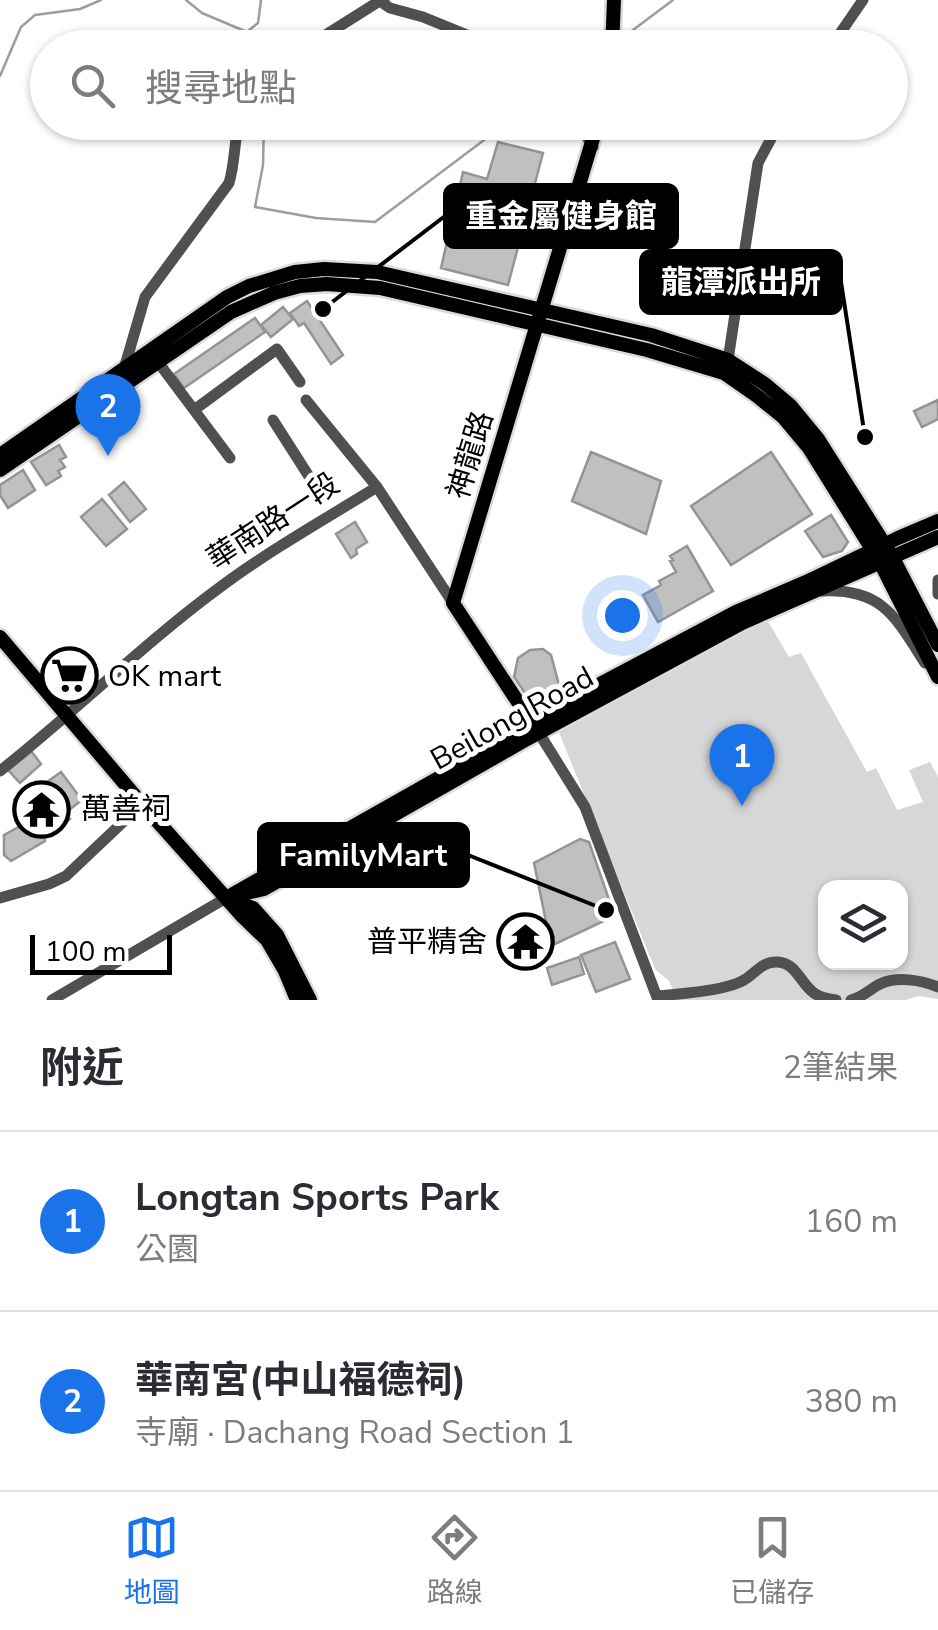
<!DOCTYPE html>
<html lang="zh-TW">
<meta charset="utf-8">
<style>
body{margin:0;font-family:"Nunito Sans","Noto Sans TC",sans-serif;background:#f7f7f7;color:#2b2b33}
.controls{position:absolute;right:30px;bottom:30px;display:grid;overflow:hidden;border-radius:20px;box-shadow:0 2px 8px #0004}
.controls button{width:90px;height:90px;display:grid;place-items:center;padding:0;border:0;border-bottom:2px solid #e1e1e2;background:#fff;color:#2b2b33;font:50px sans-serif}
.scale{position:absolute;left:30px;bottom:25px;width:142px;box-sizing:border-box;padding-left:10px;border:5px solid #000;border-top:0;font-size:28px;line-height:35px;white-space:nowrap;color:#000;-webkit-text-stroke:8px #fff;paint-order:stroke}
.you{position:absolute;left:622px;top:615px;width:35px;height:35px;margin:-25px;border:8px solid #fff;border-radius:50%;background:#1a73e8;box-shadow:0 0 0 15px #1a73e833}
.badge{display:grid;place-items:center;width:65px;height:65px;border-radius:50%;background:#1a73e8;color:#fff;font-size:32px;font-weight:700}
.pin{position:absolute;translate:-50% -82px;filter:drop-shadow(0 2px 5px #0008)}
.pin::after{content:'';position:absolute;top:52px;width:35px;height:30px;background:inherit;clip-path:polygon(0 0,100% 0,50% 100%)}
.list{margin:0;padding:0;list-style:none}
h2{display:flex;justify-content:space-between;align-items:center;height:130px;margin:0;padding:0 40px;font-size:42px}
h2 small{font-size:32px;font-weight:400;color:#7c7c81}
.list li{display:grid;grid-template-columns:65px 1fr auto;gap:30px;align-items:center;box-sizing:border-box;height:180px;padding:0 40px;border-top:2px solid #e1e1e2}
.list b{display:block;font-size:38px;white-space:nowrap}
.list p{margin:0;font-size:32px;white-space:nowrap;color:#7c7c81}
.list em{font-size:32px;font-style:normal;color:#7c7c81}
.icon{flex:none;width:55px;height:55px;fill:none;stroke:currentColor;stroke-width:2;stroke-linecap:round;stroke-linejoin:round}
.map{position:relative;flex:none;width:938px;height:1000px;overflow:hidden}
.search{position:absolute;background:#fff;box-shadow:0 2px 8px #0004;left:30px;right:30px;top:30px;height:110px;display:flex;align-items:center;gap:25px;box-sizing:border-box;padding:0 35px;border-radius:55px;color:#7c7c81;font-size:38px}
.sheet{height:490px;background:#fff}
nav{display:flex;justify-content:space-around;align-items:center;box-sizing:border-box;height:140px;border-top:2px solid #e1e1e2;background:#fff;font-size:28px;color:#7c7c81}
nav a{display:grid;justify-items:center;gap:5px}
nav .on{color:#1a73e8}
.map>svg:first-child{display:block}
</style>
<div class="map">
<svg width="938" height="1000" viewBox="0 0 938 1000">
<rect width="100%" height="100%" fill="#fff"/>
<!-- green -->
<path fill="#d7d7d7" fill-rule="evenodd" d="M766,618L789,657L801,653L867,772L876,768L897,810L923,802L909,770L930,762L938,777V999L918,996L906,1000H670L673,990L669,981L655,969L558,730ZM826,888H900V962H826Z"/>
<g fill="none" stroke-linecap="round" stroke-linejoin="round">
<!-- stream -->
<path stroke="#9e9e9e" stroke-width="2.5" d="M186,0L202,13L247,32V48
M248,31L258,23L261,0
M621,39L673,0
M0,76L21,27L35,15L80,9L101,0
M264,122L263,165L255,207L316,218L375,222L508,122"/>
</g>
<!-- building -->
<path fill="#c0c0c0" stroke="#949494" stroke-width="2.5" d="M498,142L543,153L508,285L441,268L463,172L487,179Z
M307,301L343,355L331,364L304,323L299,326L290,313Z
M283,307L293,319L271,337L261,325Z
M255,318L265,332L184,388L174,374Z
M938,400V419L922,427L914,411Z
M59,445L66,457L60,460L65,467L58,471L61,476L46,485L31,462Z
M591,452L661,481L646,534L572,501Z
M771,452L812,514L731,565L691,506Z
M23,470L35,490L8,508L0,495V485Z
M124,482L146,509L130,522L109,495Z
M102,499L127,529L106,546L81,517Z
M831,515L848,542L842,551L823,557L805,531Z
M355,522L367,542L356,549L357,554L351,558L336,534Z
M687,546L713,591L658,622L643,595L661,585L659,581L676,572L670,561L673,560L670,556Z
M543,649L551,655L562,696L536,709L514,677L518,658L530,650Z
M31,751L41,764L20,783L8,770Z
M61,772L82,800L69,810L47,782Z
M30,784L70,819L53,833L14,800Z
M28,822L44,834L45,841L11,861L4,855V835Z
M580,839L589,842L613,911L608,919L551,946L534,863Z
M537,918L541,953L514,965L511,931Z
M615,942L630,979L596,992L581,955Z
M579,957L584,974L552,985L547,968Z"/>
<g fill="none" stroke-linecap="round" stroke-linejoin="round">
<defs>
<path id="major" d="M612,48L614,0
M0,455L227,297L249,286L295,272L324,269L377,272L651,335L728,360L765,384L790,405L818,439L892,556L938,645
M0,470L231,312L274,293L300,286L327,284L380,288L647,350L724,373L757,396L783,417L809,448L880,562L938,677
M0,637L142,804L243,917L267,940L285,971L297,1000
M535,728L453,603L598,122
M246,893L264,889L527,739L742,623L938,537
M226,898L522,731L570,700L736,612L806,582L898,538L938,521
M229,899L253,908L277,935L310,1000"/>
</defs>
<!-- major casing -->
<use href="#major" stroke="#dbdbdb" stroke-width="19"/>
<!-- minor -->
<path stroke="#505050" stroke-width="11" d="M384,0V4L390,8L423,17L499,48
M305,48L381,0
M830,48L863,0
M578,122L593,147
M728,360L758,163L780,122
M158,362L230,458
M124,369L145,297L229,183C235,163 234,143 239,122
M306,400L377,487L453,603
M194,410L277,349L300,382
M273,420L310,478
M938,580V594
M821,591C882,588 895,616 925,663
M539,733L585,807L658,1000
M0,771C76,711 145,642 223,585C272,549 325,519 377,487
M0,898L49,884L66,876L142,804
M657,996C679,994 725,991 744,980C756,973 762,961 778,962C796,963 801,984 814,993C821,998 828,999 836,1000
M52,1000L226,898
M851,1000C863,997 870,989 880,984C897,976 921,980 938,987"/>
<!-- major -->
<use href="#major" stroke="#000" stroke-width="14"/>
</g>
<!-- icons -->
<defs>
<symbol id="supermarket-ring" viewBox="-11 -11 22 22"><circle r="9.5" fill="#fff" stroke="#000" stroke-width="1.5"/><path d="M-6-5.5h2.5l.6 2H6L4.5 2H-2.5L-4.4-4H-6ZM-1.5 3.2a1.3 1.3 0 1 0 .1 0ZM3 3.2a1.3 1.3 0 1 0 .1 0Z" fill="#000"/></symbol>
<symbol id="temple-ring" viewBox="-11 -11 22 22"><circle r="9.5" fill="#fff" stroke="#000" stroke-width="1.5"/><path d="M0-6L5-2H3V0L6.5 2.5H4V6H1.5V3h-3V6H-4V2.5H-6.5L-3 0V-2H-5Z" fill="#000"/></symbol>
</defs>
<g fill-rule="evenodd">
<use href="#supermarket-ring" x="38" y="644" width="63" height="63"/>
<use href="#temple-ring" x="10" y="778" width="63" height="63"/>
<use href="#temple-ring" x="494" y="910" width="63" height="63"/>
</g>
<g text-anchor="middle" stroke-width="10" stroke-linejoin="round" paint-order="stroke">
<!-- street labels -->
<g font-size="30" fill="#000" stroke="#fff">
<text transform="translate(470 455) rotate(-73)" y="10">神龍路</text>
<text transform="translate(273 521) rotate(-33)" y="10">華南路一段</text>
<text transform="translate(512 718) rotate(-29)" y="10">Beilong Road</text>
</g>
<!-- poi labels -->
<g font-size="30" fill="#000" stroke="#fff" text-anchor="start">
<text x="108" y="686">OK mart</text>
<text x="81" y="819">萬善祠</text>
<text x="487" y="952" text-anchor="end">普平精舍</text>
</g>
</g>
<!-- callouts -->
<path fill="none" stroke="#000" stroke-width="4" d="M323 309L445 216M865 437L841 282M606 910L468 855"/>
<g fill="#000" stroke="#fff" stroke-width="4">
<circle cx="323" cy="309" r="10"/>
<circle cx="865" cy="437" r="10"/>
<circle cx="606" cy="910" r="10"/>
</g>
<g fill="#000" stroke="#000" stroke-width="4">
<rect x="445" y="185" width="232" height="62" rx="10"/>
<rect x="641" y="251" width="200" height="62" rx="10"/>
<rect x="259" y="824" width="209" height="62" rx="10"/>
</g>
<g font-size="32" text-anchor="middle" font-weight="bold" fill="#fff">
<text x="561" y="227">重金屬健身館</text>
<text x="741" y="293">龍潭派出所</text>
<text x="363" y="866">FamilyMart</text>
</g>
</svg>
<div class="controls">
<button><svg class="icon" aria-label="layers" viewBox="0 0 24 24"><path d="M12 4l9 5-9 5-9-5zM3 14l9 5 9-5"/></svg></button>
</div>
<div class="scale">100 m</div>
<div class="you"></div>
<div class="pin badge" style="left:742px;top:806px">1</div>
<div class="pin badge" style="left:108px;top:456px">2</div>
<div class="search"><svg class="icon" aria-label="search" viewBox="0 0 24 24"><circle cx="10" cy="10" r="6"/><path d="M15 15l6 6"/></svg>搜尋地點</div>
</div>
<section class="sheet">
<h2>附近<small>2筆結果</small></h2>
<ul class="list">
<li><span class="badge">1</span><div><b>Longtan Sports Park</b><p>公園</p></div><em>160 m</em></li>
<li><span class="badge">2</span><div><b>華南宮(中山福德祠)</b><p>寺廟 · Dachang Road Section 1</p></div><em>380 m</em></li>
</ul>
</section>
<nav>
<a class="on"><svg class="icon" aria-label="map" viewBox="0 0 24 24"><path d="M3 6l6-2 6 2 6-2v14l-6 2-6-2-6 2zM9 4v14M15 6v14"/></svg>地圖</a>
<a><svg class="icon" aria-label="directions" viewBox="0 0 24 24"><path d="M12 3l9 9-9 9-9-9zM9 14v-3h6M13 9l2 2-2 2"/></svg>路線</a>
<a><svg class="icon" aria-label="saved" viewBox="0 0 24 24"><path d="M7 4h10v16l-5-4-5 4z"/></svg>已儲存</a>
</nav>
